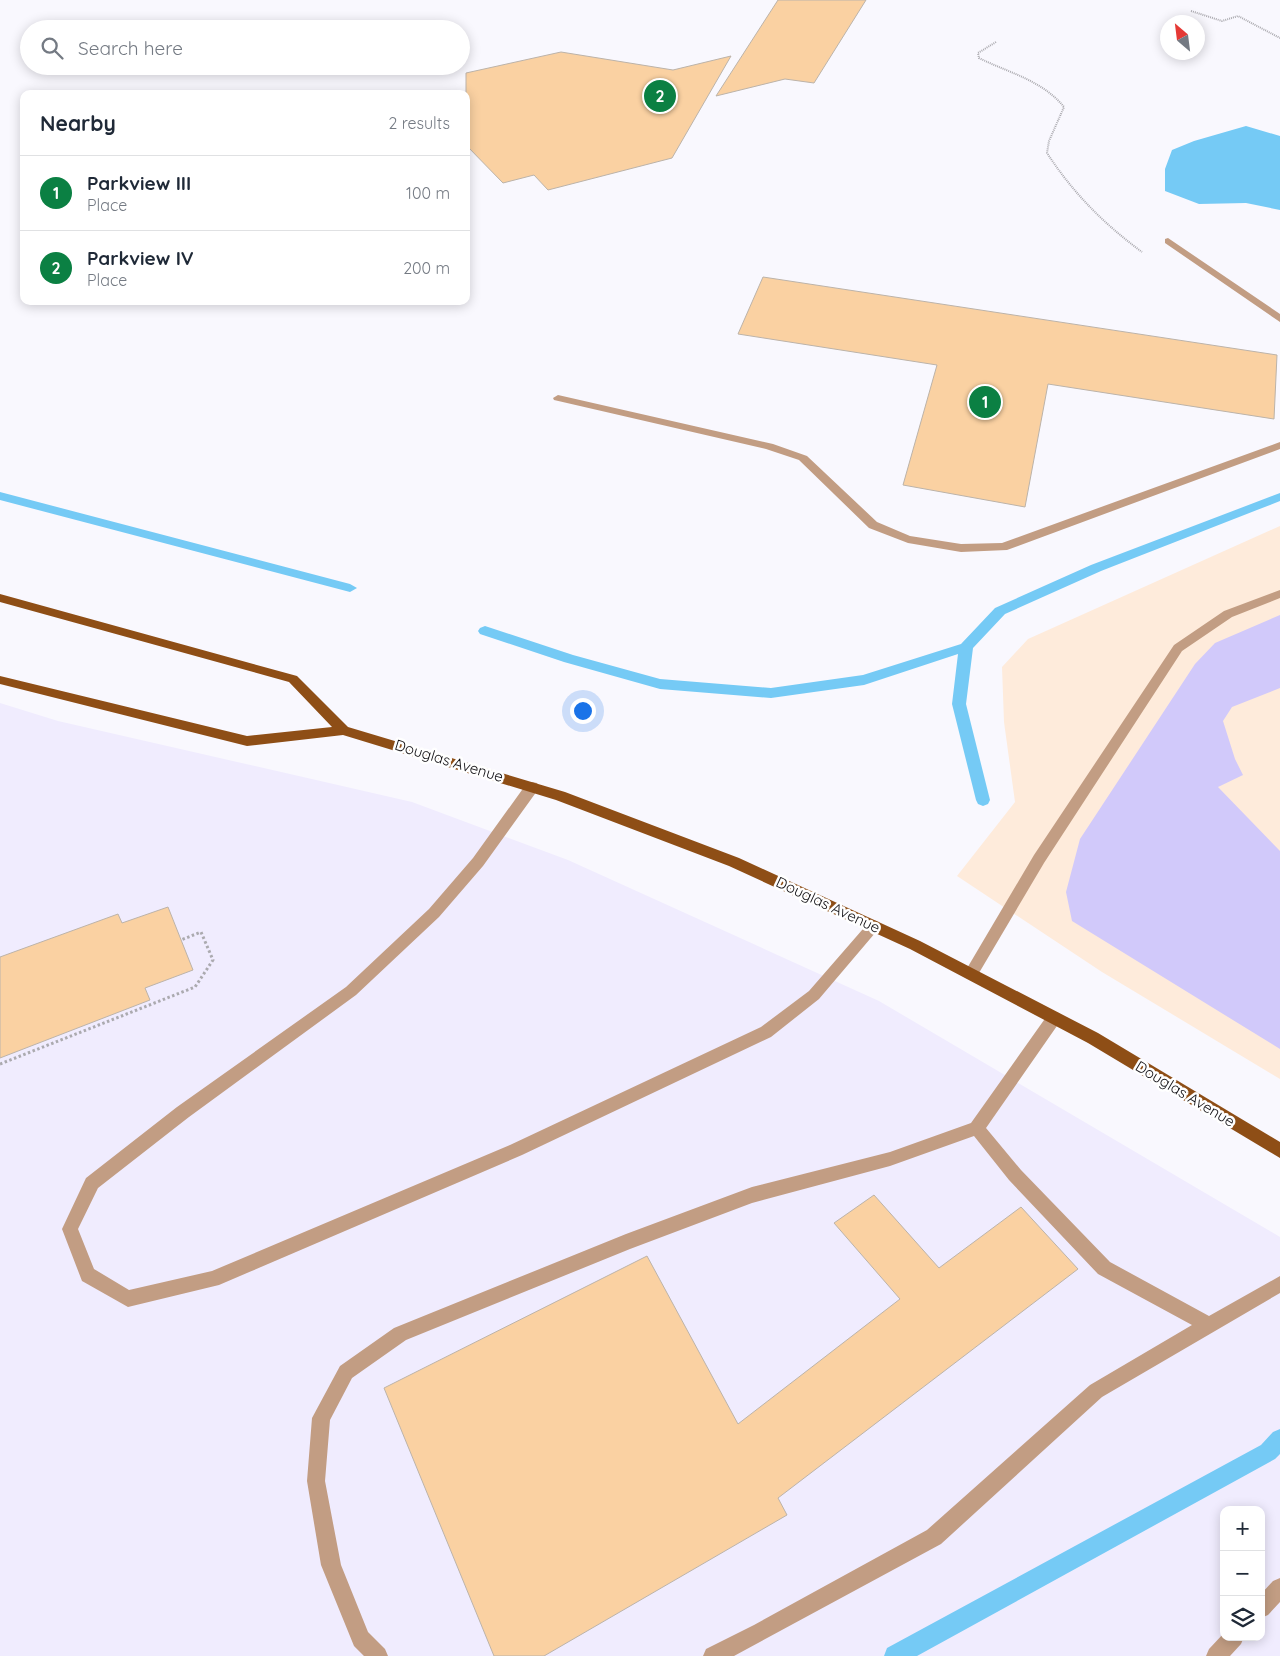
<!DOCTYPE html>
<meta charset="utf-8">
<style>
body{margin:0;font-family:Quicksand,sans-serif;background:#f2f2f3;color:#1f2937}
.controls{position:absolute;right:15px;bottom:15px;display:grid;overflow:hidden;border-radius:10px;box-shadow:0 2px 12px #0003}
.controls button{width:45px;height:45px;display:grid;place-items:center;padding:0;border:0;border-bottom:1px solid #e0e1e3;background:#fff;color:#1f2937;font:25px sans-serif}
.compass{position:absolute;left:1160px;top:15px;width:45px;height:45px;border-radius:50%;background:#fff;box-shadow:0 2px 12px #0003;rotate:332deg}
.you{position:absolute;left:582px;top:710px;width:18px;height:18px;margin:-12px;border:4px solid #fff;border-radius:50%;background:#1a73e8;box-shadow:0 0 0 8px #1a73e833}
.badge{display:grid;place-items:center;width:32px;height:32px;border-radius:50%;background:#0b8043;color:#fff;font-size:16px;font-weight:700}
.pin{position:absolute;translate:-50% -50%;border:2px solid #fff;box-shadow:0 1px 5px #0006}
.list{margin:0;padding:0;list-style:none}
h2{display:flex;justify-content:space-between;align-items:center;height:65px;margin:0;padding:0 20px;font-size:21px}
h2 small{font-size:16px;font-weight:400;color:#747a83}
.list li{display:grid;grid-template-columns:32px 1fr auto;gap:15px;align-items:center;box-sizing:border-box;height:75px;padding:0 20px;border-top:1px solid #e0e1e3}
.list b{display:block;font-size:19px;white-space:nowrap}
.list p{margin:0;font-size:16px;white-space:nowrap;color:#747a83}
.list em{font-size:16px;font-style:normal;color:#747a83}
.icon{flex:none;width:28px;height:28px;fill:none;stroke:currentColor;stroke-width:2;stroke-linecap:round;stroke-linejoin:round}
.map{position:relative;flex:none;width:1280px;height:1656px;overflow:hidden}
.search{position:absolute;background:#fff;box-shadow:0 2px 12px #0003;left:20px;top:20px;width:450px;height:55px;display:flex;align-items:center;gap:12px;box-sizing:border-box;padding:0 18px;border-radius:28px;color:#747a83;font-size:19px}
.panel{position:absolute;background:#fff;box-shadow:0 2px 12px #0003;left:20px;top:90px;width:450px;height:215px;border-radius:10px}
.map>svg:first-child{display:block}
</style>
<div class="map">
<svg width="1280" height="1656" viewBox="0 0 1280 1656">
<rect width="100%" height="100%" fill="#f9f8fe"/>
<!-- commercial -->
<path fill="#feebdb" d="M1280,526V1079L1102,972L957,876L1015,802L1004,722L1002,667L1028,639Z"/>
<!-- industrial -->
<path fill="#f0ecfe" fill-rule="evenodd" d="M0,703L58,721L412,802L568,860L879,1001L1280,1237V1656H0ZM1224,1510H1261V1637H1224Z"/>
<!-- green -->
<path fill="#d1c9fa" d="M1280,615V688L1232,707L1223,721L1235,759L1243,775L1218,787L1280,851V1049L1072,921L1066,892L1080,839L1195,664L1215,643Z"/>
<!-- water -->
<path fill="#75caf5" d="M1246,126L1280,136V210L1246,203L1199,204L1165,191V169L1172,150L1194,141Z"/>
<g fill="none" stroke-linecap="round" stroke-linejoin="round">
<!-- stream -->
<path fill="#75caf5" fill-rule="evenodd" d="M0,492L350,584L357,588L350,592L0,500Z
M1280,493V501L1101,571L1005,614L973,648L966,704L990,800L988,804L983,806L978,804L976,800L952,704L958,654L864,685L771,698L660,689L564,662L480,634L478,631L480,628L485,626L573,655L660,679L771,688L863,675L961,644L995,608L1091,565Z
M1280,1429V1454L1275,1459L917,1656H884L887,1648L1261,1445L1273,1432Z"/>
</g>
<!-- building -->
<path fill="#fad1a2" stroke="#bcb3a9" d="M778,0H866L814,83L785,79L716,96Z
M561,52L673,70L731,56L672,158L548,190L534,175L503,183L466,145V73Z
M763,277L1277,355L1274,419L1048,384L1025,507L903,485L937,365L738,334Z
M168,907L193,970L145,988L150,1000L0,1058V957L118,914L122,923Z
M874,1195L939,1268L1021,1207L1078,1269L778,1498L787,1515L544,1656H494L384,1388L647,1256L738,1424L900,1299L834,1223Z"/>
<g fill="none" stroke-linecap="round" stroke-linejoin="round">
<!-- path-far1 -->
<path stroke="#abaaaf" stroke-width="2" stroke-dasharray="1 1" stroke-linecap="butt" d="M1191,11L1222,21L1238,16L1280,38
M996,42L978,53L979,58C1009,73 1042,80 1064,107L1049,141L1047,153C1073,193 1104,224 1142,252"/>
<!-- path -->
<path stroke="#abaaaf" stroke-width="3" stroke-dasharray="2.5 2.5" stroke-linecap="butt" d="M0,1064L195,987L213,960L201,932L181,940"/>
<!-- service -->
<path fill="#c29d83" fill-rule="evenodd" d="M1168,238L1280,314V322L1165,243V239Z
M558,395L773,444L807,456L877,522L910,536L961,544L1002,543L1280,442V449L1007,550L961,552L908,543L869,528L799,460L766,449L554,400L553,398Z
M1280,590V598L1232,617L1182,651L1044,863L976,978L971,980L966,978L964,974L966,970L1034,855L1174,645L1224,611Z
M532,782L537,783L539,787L537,791L483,866L439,917L356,995L189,1117L98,1188L78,1229L94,1269L129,1290L212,1271L510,1145L761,1027L809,991L869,922L874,920L879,922L881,926L819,999L771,1037L522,1155L219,1285L128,1307L82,1281L62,1229L86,1178L177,1107L346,987L429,909L473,858L527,783Z
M1054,1012L1059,1013L1062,1018L1059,1023L986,1128L1021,1170L1110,1262L1209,1316L1280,1276V1293L1102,1397L941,1544L734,1656H703L706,1649L754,1625L927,1530L1090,1385L1192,1325L1098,1274L1009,1180L974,1136L890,1166L752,1203L630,1249L406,1340L352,1378L330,1420L325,1481L341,1565L368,1632L385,1649L388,1656H364L354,1646L321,1565L307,1481L312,1418L340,1366L394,1328L626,1234L752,1187L890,1152L971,1123L1049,1013Z
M1280,1578V1602L1268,1615L1261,1618V1594L1273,1581Z
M1224,1633V1637H1244L1241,1644L1230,1656H1206L1209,1649Z"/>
<!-- primary -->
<path fill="#8e4e16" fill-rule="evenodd" d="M0,594L297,676L348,727L565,792L739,858L920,941L1098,1033L1280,1142V1158L1088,1043L910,949L729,866L556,800L343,735L247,746L0,684V676L247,736L332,727L289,682L0,602Z"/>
</g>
<g text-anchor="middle" stroke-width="5" stroke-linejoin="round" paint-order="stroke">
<!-- street labels -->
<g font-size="15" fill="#100f13" stroke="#fff">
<text transform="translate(449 761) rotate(17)" y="5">Douglas Avenue</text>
<text transform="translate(828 905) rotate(25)" y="5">Douglas Avenue</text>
<text transform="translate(1185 1094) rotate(31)" y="5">Douglas Avenue</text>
</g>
</g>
</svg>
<div class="controls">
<button>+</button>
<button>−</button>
<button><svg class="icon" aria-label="layers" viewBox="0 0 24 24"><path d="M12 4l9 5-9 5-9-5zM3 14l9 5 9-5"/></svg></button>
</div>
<svg class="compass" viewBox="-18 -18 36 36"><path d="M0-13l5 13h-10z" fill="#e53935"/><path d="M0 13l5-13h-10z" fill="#747a83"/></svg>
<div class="you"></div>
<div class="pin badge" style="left:985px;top:402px">1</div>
<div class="pin badge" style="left:660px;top:96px">2</div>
<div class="search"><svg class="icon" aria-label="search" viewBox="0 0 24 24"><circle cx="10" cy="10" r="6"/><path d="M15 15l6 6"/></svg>Search here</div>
<section class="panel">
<h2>Nearby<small>2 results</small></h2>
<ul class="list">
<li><span class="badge">1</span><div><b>Parkview III</b><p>Place</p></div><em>100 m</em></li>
<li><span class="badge">2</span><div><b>Parkview IV</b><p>Place</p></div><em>200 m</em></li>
</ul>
</section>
</div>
